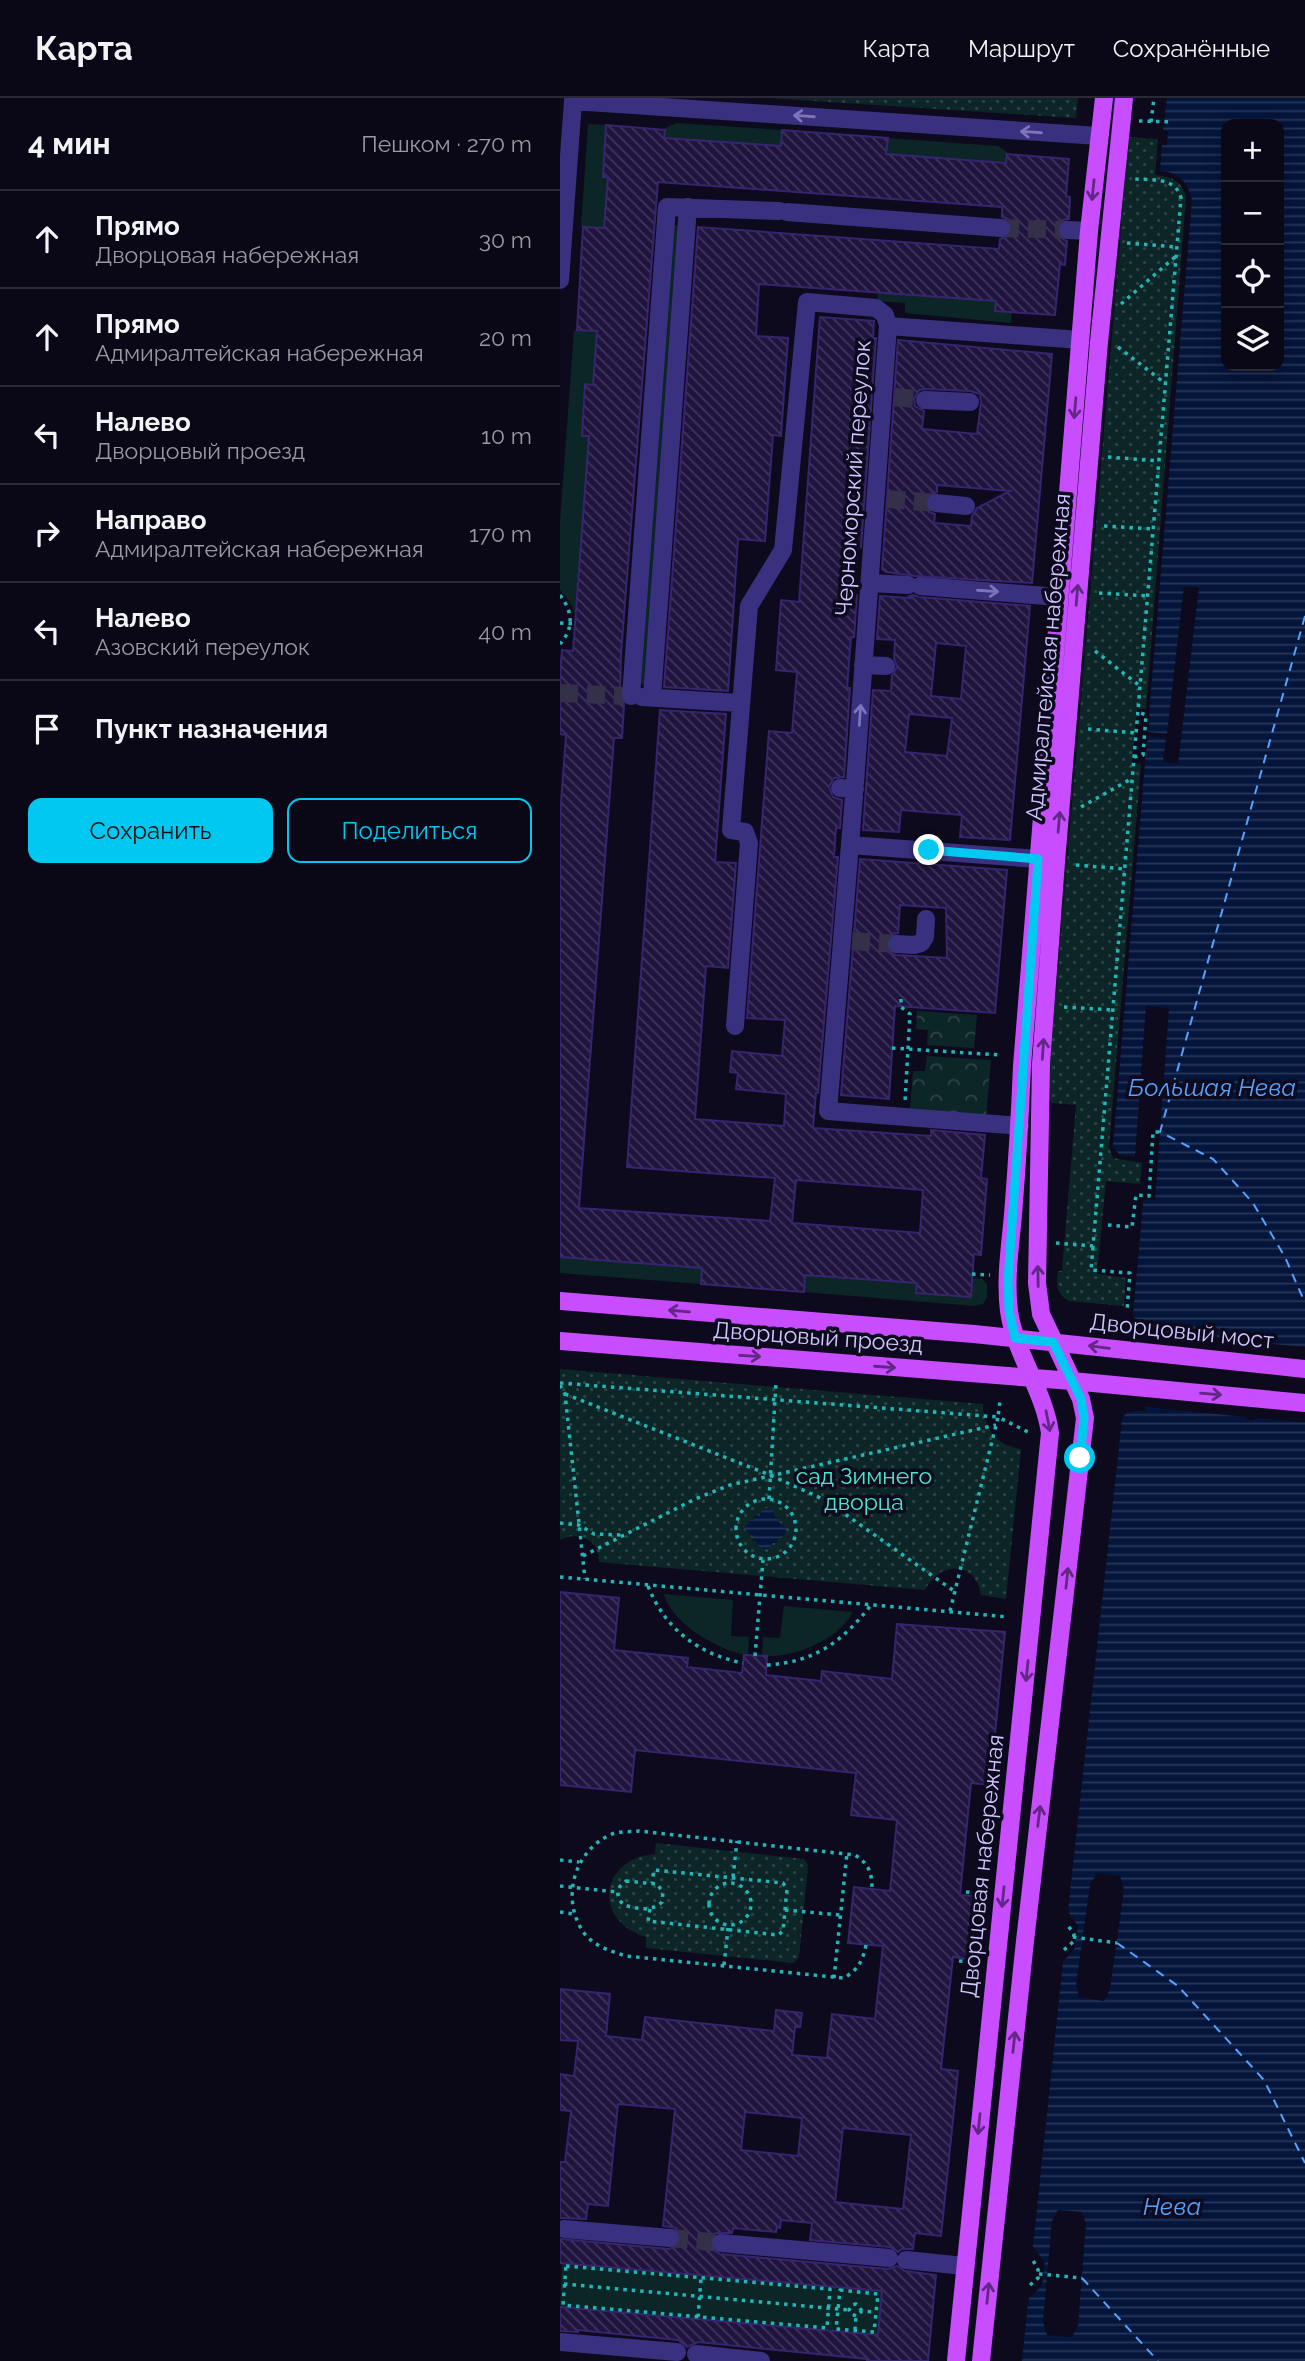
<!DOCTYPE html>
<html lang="ru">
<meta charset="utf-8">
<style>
body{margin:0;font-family:Raleway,sans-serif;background:#13111f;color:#f1f3f6}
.controls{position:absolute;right:21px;top:21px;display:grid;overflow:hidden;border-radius:14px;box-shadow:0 4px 18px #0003}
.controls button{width:63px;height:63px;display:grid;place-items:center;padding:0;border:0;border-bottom:2px solid #2a2935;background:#0a0816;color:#f1f3f6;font:35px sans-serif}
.stop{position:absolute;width:21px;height:21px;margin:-16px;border:5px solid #00c8f1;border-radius:50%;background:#fff}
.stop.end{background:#00c8f1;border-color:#fff;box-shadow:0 2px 7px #0008}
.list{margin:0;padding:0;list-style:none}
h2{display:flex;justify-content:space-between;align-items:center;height:91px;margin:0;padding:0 28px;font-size:30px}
h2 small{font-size:23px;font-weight:400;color:#999aa1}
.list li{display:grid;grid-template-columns:46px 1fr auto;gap:21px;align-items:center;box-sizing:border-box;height:98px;padding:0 28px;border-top:2px solid #2a2935}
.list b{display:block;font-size:26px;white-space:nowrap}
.list p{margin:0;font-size:23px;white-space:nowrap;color:#999aa1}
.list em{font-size:23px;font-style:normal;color:#999aa1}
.actions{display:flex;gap:14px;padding:21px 28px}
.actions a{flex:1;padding:16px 0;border:2px solid #00c8f1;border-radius:14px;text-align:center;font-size:24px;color:#00c8f1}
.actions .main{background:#00c8f1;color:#111}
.icon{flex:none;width:38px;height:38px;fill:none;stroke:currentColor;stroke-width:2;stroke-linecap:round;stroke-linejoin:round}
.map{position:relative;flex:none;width:745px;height:2263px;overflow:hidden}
header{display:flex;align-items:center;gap:42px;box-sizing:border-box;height:98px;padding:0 35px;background:#0a0816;border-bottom:2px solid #2a2935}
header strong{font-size:33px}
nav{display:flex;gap:38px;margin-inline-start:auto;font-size:24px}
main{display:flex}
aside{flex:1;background:#0a0816}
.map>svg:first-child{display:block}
</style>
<header>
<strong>Карта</strong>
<nav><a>Карта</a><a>Маршрут</a><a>Сохранённые</a></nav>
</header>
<main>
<aside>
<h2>4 мин<small>Пешком · 270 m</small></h2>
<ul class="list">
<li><svg class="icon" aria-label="ahead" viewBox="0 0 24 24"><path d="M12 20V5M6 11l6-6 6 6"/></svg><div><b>Прямо</b><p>Дворцовая набережная</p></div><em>30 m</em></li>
<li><svg class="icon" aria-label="ahead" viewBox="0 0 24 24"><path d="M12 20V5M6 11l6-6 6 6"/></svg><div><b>Прямо</b><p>Адмиралтейская набережная</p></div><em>20 m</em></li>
<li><svg class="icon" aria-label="left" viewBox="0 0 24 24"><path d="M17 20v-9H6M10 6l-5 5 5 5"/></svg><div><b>Налево</b><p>Дворцовый проезд</p></div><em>10 m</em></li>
<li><svg class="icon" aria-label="right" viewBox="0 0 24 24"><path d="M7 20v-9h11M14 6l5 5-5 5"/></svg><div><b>Направо</b><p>Адмиралтейская набережная</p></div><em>170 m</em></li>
<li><svg class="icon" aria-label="left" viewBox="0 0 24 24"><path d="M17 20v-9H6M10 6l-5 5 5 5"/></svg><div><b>Налево</b><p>Азовский переулок</p></div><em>40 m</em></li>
<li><svg class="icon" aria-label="arrive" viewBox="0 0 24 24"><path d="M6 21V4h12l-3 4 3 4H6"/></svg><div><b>Пункт назначения</b></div></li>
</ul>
<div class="actions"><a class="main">Сохранить</a><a>Поделиться</a></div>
</aside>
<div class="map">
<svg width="745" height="2263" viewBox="0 0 745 2263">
<defs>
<pattern id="forest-crowns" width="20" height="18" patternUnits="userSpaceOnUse" patternTransform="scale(1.75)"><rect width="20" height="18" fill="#0c2627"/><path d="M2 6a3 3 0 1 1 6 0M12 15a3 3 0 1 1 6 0" fill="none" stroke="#2e4447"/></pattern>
<pattern id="park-dots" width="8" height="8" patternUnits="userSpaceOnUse" patternTransform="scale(1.75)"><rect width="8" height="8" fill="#0c2627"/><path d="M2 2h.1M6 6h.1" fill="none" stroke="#2e4447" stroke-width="1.8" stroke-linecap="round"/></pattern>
<pattern id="water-rules" width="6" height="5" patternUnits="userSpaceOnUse" patternTransform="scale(1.75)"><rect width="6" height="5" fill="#04153b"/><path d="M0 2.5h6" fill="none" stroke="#283658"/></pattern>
<pattern id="building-back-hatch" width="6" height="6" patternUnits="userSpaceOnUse" patternTransform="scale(1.75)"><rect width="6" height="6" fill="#20143f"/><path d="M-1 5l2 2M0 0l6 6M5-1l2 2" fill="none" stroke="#3f355c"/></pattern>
</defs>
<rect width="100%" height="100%" fill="#0e0a1d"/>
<!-- green -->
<path fill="#0c2627" d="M117,25L222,32L221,48L104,40L105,30Z
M28,26L46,27L43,78L48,79L44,130L21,129Z
M328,40L438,48L447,54L446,65L326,56Z
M111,127L119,128L87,587L79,586Z
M318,195L436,203L435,213L452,214L451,225L345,215V205L317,203Z
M14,232L37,233L33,287H25L22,337L29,338L15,516L10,504L0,492V424Z
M0,1159L142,1170L141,1186L0,1175Z
M245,1177L357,1185V1195L410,1199L412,1180L422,1181L427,1186V1199L423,1206L414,1208L244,1194Z
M104,1496L173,1502L171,1538L189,1539L188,1557C160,1554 111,1525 104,1496Z
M224,1508L293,1514C277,1543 234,1560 202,1558L203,1539L220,1540Z
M2,2165L322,2193L318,2237L0,2209Z"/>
<!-- forest -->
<path fill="url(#forest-crowns)" d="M357,913L417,917L414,950L367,947L368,932L356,931Z
M367,958L431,962L426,1019L350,1013L353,973H365Z"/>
<!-- park -->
<path fill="url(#park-dots)" d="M208,0H518L516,20Z
M569,39L598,41L595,77C611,79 622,82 626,99L586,611H577L572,665L581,666L549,1049L553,1060L582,1065L580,1086L546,1083L537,1176L566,1180L564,1208L509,1203C496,1196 496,1186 498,1173H502L516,1007L492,1005L487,1000Z
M0,1271L423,1306C423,1329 436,1348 461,1351L446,1501L421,1497C416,1462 379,1463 365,1492L39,1464C39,1441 19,1432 0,1442Z
M96,1745L244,1761L248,1767L239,1860L233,1865L86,1850V1839C32,1822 39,1761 95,1756Z"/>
<!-- water -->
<path fill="url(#water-rules)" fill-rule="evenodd" d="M607,0H745V2263H462L468,2205L469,2200L482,2188L485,2165L473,2148L503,1864L515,1850L518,1828L508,1813L562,1322C566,1311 575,1313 585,1313L592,1231L577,1227L573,1217L587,1060L560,1057L553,1049L632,102C628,84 619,74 600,73L602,47H607L608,33L603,32ZM666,26H719V268H666ZM694,1241L702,1242L695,1320L686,1321Z
M208,1410L212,1412L216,1419L220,1420L219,1424L226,1429L225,1437L218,1441L217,1445H213L208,1451L200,1450L196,1443H192L193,1438L186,1433L185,1429L190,1422H194V1417L199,1418L203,1411Z"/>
<!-- pier -->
<path fill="#0e0a1d" d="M624,488L639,490L618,666L603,664L606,640L588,638L586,658L583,657L586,617L590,618L588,634L607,636Z
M586,908L609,910L595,1102H583L577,1171L574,1170L581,1091H584L587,1060L575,1059Z
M592,1234L693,1244L694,1241L702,1242V1245L745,1249V1324L695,1320L694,1322H686V1319L585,1309Z
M537,1775L560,1778L564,1791L550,1891L544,1903L519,1899L516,1887L530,1787Z
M498,2112L522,2114L526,2126L518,2227L512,2239L487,2237L483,2224L492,2123Z"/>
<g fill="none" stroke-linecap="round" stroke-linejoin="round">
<!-- ferry -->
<path stroke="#54a4ff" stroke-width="2" stroke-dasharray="9 7" stroke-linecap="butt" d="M745,518L600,1034L653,1061L693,1105L725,1159L745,1205
M557,1845L618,1888L704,1982L745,2065
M522,2180L598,2263"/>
</g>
<!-- building -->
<path fill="url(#building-back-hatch)" stroke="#37246e" stroke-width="2" fill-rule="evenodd" d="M46,27L105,32L104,40L221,48L222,32L328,40L326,56L446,65L447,56L509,61L506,98L510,99L509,121L502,122L497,131L498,138L507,143L505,167L500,166L495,217L435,213L436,203L199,186L196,238L228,240L221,338L213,337L205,443L178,441L168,593L104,589L138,129L439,151L440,141L450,137L452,130L448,121L442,119V109L98,84L96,108L61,556L60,597L64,607L62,640H54L19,1110L210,1123L215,1080L67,1069L100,612L166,616L155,764L176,765L168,870L146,868L135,1021L224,1028L226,996L176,991L178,975L170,974L172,953L222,958L225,922L187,920L209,633L232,635L237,574L216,572L221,502L239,504L260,219L314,223L313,240H316L301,449L298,446L294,496L297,497L294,539H291L287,590H290L284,679L274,680L269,689L273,699L282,702L280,730H276L274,759H278L258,995H256L253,1030L371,1038V1032L425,1037L421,1080L427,1081L421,1157L414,1156L411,1199L356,1195L357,1185L245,1177L244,1194L141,1186L142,1170L0,1159V719L6,637L0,636V576L2,552L13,553L29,338H22L25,286L33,287L37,233L17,232L23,129L44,130L48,79H43ZM236,1082L363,1092L360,1135L232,1125Z
M338,242L492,256L472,485L355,478L326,474L322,471ZM366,291L410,293L420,296L421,305L417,336L362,331L364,313L355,308L354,301L359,292ZM377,387L450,393L417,410L412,418L411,428L374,425L375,416L369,414L365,405L367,398L377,394Z
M353,497L359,499L470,508L450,742L400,739L402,717L341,712L339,734L303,732L313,592L331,593L332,577L337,569L334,560L335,542L317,541L320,498L351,500L349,498ZM376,545L406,548L401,601L371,598ZM349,616L392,620L387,658L345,654Z
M300,761L447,772L435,915L335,908L329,1001L281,997ZM340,807L386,810L387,860L336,857L330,855L326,845L331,836L338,835Z
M0,1494L59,1500L54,1552L128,1560L127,1569L182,1575L184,1557L207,1558L206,1577L261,1583L262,1573L332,1581L337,1526L445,1534L430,1687L411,1685L400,1797L414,1798L407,1861L393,1859L381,1971L398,1973L381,2138L355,2135L353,2151H342L338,2154L330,2149L250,2142L252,2125L221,2122L220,2130L217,2129L216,2134L173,2130L172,2135H156L150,2143L151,2150L160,2156L328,2171L337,2168L345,2173L376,2177L368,2263H307V2261L138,2244L127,2249L118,2242L18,2232V2234L0,2233V2209L318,2237L322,2193L0,2165V2141L109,2151L119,2147L121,2140L116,2130L103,2128L115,2011L58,2006L48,2108L28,2106L26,2121L0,2120V2064H5L11,2013L0,2012V1976L14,1978L18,1943L0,1942V1891L50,1896L46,1938L82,1942L85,1919L214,1933L216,1912L242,1915L240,1929H235L232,1957L267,1960L272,1916L315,1921L323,1848L288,1845L294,1789L330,1793L337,1722L291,1717L296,1675L75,1652L71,1694L0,1687ZM185,2014L242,2020L238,2058L181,2052ZM283,2030L351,2037L343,2111L275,2104Z"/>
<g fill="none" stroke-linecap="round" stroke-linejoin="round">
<!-- minor-tunnel -->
<path stroke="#35304a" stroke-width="18" stroke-dasharray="18 9" stroke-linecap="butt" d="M441,130L508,132
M335,299L365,302
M327,401L376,405
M0,595L65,598
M292,843L337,846
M110,2140L161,2145"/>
<!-- path -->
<path stroke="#22b6b7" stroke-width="3.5" stroke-dasharray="3.5 5" stroke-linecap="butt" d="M579,23L613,24
M591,24L594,0
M567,145L617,149
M561,206L615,159
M558,249L606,286
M548,359L599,363
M544,428L593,431
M539,495L588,498
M0,497C13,514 14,530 0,546
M0,525L15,526
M535,553L580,588
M528,631L576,635
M574,659L583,657L586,617L578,614
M521,709L571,681
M516,767L565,771
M341,901V909L350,916L345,1003
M504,909L553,912
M332,950L440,957
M548,1127L572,1129L576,1097L589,1098L593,1034H600
M496,1145L533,1148L621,100C616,79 591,82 574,81
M533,1149L531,1172L570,1175L567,1213
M412,1176L430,1177
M0,1285L438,1319L440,1303
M0,1287L5,1296L25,1481
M5,1296L210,1377L265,1402L394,1493
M176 1431a30 30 0 1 1 60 0a30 30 0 1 1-60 0Z
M209,1401L216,1285
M0,1425L19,1427L34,1436L61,1437
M23,1458L135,1401L170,1387L436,1327
M0,1479L448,1519
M88,1488C105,1531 138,1556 183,1565
M390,1513L438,1319L468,1334
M195,1558L203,1462
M207,1567C255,1564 282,1544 311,1507
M0,1762L19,1764
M173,1779L177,1743
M66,1783L97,1786L103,1794L102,1804C92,1814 77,1811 64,1807C55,1799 56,1789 66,1783Z
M149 1806a21 21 0 1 1 42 0a21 21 0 1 1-42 0Z
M0,1788L57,1794
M406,1794L426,1796
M90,1811L88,1823L218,1837L223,1833L227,1791L223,1785L94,1772L92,1785
M225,1812L280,1817
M0,1814L13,1816
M513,1839L557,1845
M306,1847C303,1862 298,1873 283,1880L66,1858C50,1853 34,1848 24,1835C0,1801 14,1752 52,1736C60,1733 71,1734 79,1733L295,1757C309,1766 312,1775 312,1791
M504,1852L513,1844L514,1836L506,1825
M399,1863L419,1865
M164,1867L168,1830
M274,1880L287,1755
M6,2168L270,2191L267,2230L3,2207Z
M479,2176L522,2180
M4,2186L289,2212
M470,2187L478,2180C480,2171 476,2168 472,2161
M280,2192L318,2196L314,2234L276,2231Z
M302,2213L296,2206L292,2207L289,2212L291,2216L296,2218L302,2213L316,2214
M138,2219L141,2180
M295,2232L296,2218"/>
<!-- minor -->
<path stroke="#393080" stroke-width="18" d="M227,114L441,130
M508,132L529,133
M0,182L13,3L539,38
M328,228L520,242
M365,302L410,304
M376,405L406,408
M309,485L348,487
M360,488L499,499
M303,567L326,568
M71,598L107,109L219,113
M82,599L180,605
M92,599L128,109
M280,690L295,691
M294,698L268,1013L460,1028
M290,747L478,761
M337,846L354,847L361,845L365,839L366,821
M175,928L189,745L185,734L171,732L189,508L223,452L247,204L316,210L325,217L328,228L295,685
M4,2131L110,2140
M161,2145L329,2160
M346,2162L404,2168
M0,2244L117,2254
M136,2256L201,2263"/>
<!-- major -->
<path stroke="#c84dff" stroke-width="18" d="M0,1203L414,1236L745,1271
M0,1243L512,1283L745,1305
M396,2263L490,1335C484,1292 455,1256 449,1213C445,1182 450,1149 453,1117C457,1067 460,1018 462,968L529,133L544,0
M421,2263L465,1843L525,1320L521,1301L481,1216L477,1185L481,966L496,764L539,244L564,0"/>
</g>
<!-- one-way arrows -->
<defs><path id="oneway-shaft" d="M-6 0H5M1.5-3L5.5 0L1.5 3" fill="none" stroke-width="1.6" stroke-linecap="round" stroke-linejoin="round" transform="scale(1.75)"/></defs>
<g stroke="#7d74b9">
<use href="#oneway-shaft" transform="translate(244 18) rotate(-176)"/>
<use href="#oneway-shaft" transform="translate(471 34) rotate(-176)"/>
<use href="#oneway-shaft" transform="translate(428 493) rotate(4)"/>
<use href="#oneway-shaft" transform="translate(300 617) rotate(-86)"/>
</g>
<g stroke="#622883">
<use href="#oneway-shaft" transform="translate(533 92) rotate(96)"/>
<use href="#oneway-shaft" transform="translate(515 310) rotate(95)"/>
<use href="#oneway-shaft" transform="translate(517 497) rotate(-85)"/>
<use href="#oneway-shaft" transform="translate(499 724) rotate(-85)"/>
<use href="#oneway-shaft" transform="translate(483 951) rotate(-86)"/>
<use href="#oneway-shaft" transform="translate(478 1178) rotate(-91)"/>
<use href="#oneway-shaft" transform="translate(119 1213) rotate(-175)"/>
<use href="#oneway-shaft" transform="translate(539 1249) rotate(-173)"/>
<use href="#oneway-shaft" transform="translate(190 1258) rotate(4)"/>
<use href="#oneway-shaft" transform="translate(325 1269) rotate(4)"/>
<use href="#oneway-shaft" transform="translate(651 1296) rotate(5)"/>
<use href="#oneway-shaft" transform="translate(488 1323) rotate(79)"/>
<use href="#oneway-shaft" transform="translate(507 1480) rotate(-84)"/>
<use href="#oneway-shaft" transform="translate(467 1573) rotate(96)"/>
<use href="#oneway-shaft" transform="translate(479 1718) rotate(-83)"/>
<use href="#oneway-shaft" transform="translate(443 1799) rotate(96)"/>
<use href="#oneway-shaft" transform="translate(454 1944) rotate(-84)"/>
<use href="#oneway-shaft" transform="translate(419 2026) rotate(96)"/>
<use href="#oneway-shaft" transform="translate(428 2195) rotate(-84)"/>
</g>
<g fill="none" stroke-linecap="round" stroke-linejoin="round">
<!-- route -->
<path stroke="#00c8f1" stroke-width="9" d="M369,752L478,761L448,1182L449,1213L455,1240L493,1244L521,1301L524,1320L520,1360"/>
</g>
<g text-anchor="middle" stroke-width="7" stroke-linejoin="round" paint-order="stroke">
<!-- street labels -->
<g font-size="23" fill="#d0c6ff" stroke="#0e0a1d">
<text transform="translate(293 380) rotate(-86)" y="8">Черноморский переулок</text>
<text transform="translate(488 559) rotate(-85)" y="8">Адмиралтейская набережная</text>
<text transform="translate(622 1233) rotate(6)" y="8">Дворцовый мост</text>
<text transform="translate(258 1239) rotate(4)" y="8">Дворцовый проезд</text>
<text transform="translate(422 1768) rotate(-84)" y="8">Дворцовая набережная</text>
</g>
<!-- park labels -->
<g font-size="23" fill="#48e9cb" stroke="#0e0a1d">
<text x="304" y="1386">сад Зимнего<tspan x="304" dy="26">дворца</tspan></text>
</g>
<!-- water labels -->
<g font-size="24" font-style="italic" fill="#54a4ff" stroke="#0e0a1d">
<text x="652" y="998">Большая Нева</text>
<text x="612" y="2117">Нева</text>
</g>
</g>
</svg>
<div class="controls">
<button>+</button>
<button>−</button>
<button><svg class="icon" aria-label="locate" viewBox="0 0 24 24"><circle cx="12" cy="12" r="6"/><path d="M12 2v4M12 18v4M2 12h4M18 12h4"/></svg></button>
<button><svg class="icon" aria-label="layers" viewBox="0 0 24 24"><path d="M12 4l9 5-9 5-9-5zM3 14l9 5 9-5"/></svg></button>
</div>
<div class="stop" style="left:520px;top:1360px"></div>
<div class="stop end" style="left:369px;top:752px"></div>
</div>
</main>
